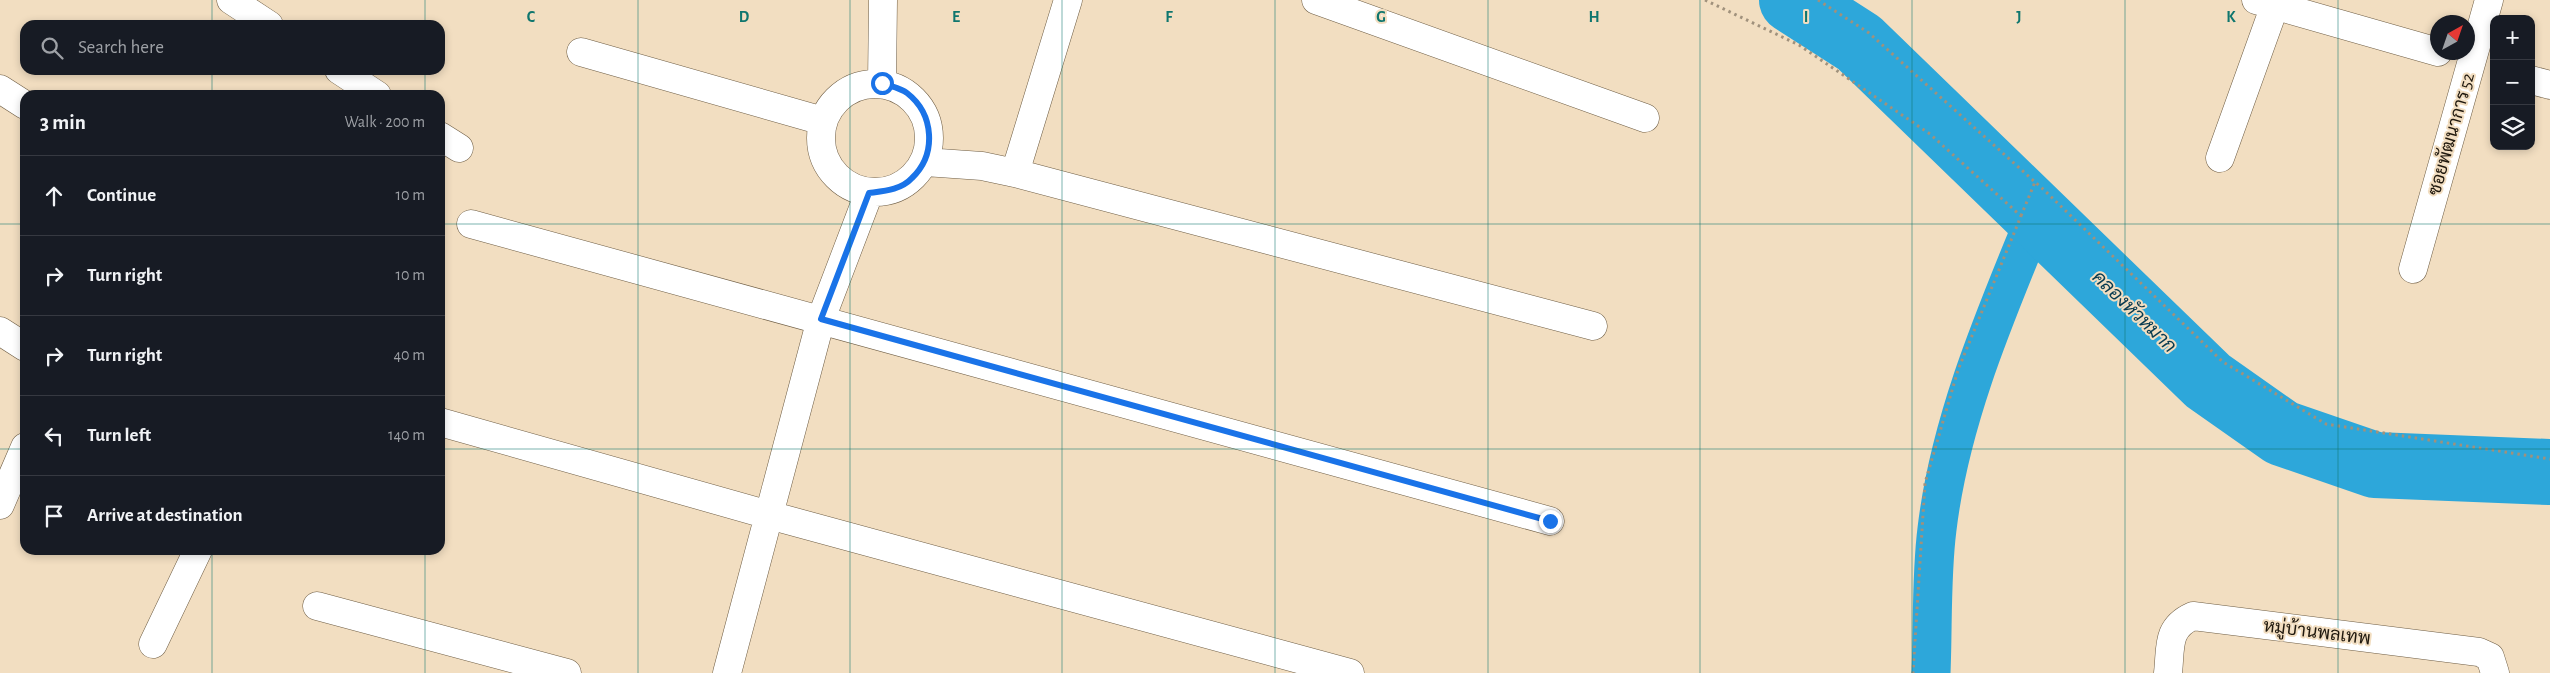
<!DOCTYPE html>
<meta charset="utf-8">
<style>
body{margin:0;font-family:"Alegreya Sans",Sarabun,sans-serif;background:#20242c;color:#f1f3f6}
.controls{position:absolute;right:15px;top:15px;display:grid;overflow:hidden;border-radius:10px;box-shadow:0 2px 8px #0003}
.controls button{width:45px;height:45px;display:grid;place-items:center;padding:0;border:0;border-bottom:1px solid #363941;background:#171b24;color:#f1f3f6;font:25px sans-serif}
.compass{position:absolute;left:2430px;top:15px;width:45px;height:45px;border-radius:50%;background:#171b24;box-shadow:0 2px 8px #0003;rotate:40deg}
.stop{position:absolute;width:15px;height:15px;margin:-11px;border:4px solid #1a73e8;border-radius:50%;background:#fff}
.stop.end{background:#1a73e8;border-color:#fff;box-shadow:0 1px 5px #0008}
.list{margin:0;padding:0;list-style:none}
h2{display:flex;justify-content:space-between;align-items:center;height:65px;margin:0;padding:0 20px;font-size:21px}
h2 small{font-size:16px;font-weight:400;color:#9ea1a6}
.list li{display:grid;grid-template-columns:32px 1fr auto;gap:15px;align-items:center;box-sizing:border-box;height:80px;padding:0 20px;border-top:1px solid #363941}
.list b{display:block;font-size:19px;white-space:nowrap}
.list em{font-size:16px;font-style:normal;color:#9ea1a6}
.icon{flex:none;width:28px;height:28px;fill:none;stroke:currentColor;stroke-width:2;stroke-linecap:round;stroke-linejoin:round}
.map{position:relative;flex:none;width:2550px;height:673px;overflow:hidden}
.search{position:absolute;background:#171b24;box-shadow:0 2px 8px #0003;left:20px;top:20px;width:425px;height:55px;display:flex;align-items:center;gap:12px;box-sizing:border-box;padding:0 18px;border-radius:15px;color:#9ea1a6;font-size:19px}
.panel{position:absolute;background:#171b24;box-shadow:0 2px 8px #0003;left:20px;top:90px;width:425px;height:465px;border-radius:15px}
.map>svg:first-child{display:block}
</style>
<div class="map">
<svg width="2550" height="673" viewBox="0 0 2550 673">
<rect width="100%" height="100%" fill="#f2dec1"/>
<g fill="none" stroke-linecap="round" stroke-linejoin="round">
<!-- canal -->
<path stroke="#2da7da" stroke-width="39" d="M1931,673C1933,626 1931,576 1937,529C1950,420 1995,316 2036,216"/>
<!-- river -->
<path stroke="#2da7da" stroke-width="66" d="M1792,0L1859,43L2208,381L2282,433L2375,465L2550,472"/>
<defs>
<path id="minor" d="M231,0L269,25
M1316,0L1645,118
M2256,0L2438,52
M581,52L823,121
M339,70L377,95
M2531,80L2550,85
M882,83L883,0
M821 138a54 54 0 1 1 108 0a54 54 0 1 1-108 0Z
M0,89L25,105
M440,136L459,148
M2220,158L2275,5
M925,162L982,166L1015,173L1593,326
M1015,173L1068,0
M471,224L1550,521
M2413,269L2489,0
M0,331L25,347
M440,422L769,515L1350,673
M0,505L25,447
M317,606L567,673
M153,644L198,550
M727,673L821,319L869,193
M2168,673C2171,647 2166,628 2193,616L2479,652L2490,657L2495,673"/>
</defs>
<!-- minor casing -->
<use href="#minor" stroke="#6e5d44" stroke-width="29"/>
<!-- path -->
<path stroke="#a0917c" stroke-width="3" stroke-dasharray="2.5 4" stroke-linecap="butt" d="M1705,0L1799,45L1930,134L2021,216L1958,370L1925,483L1913,673
M1818,0L1869,33L2045,191L2223,362L2326,424L2550,459
M2021,216L2035,182"/>
<!-- minor -->
<use href="#minor" stroke="#fff" stroke-width="28"/>
</g>
<g fill="none" stroke-linecap="round" stroke-linejoin="round">
<!-- route -->
<path stroke="#1a73e8" stroke-width="6" d="M882,83C890,86 901,88 907,93C934,114 937,154 912,178C901,190 884,191 869,193L821,319L1550,521"/>
</g>
<!-- grid -->
<path fill="none" stroke="#0f766e" stroke-width="1" stroke-opacity="0.55" d="M212,0V25M425,0V25M638,0V673M850,0V673M1062,0V673M1275,0V673M1488,0V673M1700,0V673M1912,0V673M2125,0V673M2338,0V673M212,70V95M425,70V95M0,224H25M440,224H2550M0,449H25M440,449H2550M212,550V673M425,550V673"/>
<g text-anchor="middle" stroke-width="4" stroke-linejoin="round" paint-order="stroke">
<!-- street labels -->
<g font-size="18" fill="#1f180e" stroke="#f2dec1">
<text transform="translate(2451 134) rotate(-74)" y="6">ซอยพัฒนาการ 52</text>
<text transform="translate(2317 632) rotate(7)" y="6">หมู่บ้านพลเทพ</text>
</g>
<!-- water labels -->
<g font-size="19" font-style="italic" fill="#083b50" stroke="#f2dec1">
<text transform="translate(2135 311) rotate(44)" y="7">คลองหัวหมาก</text>
</g>
</g>
<g font-size="16" text-anchor="middle" font-weight="bold" fill="#0f766e" stroke="#f2dec1" stroke-width="4" stroke-linejoin="round" paint-order="stroke">
<text x="531" y="22">C</text>
<text x="744" y="22">D</text>
<text x="956" y="22">E</text>
<text x="1169" y="22">F</text>
<text x="1381" y="22">G</text>
<text x="1594" y="22">H</text>
<text x="1806" y="22">I</text>
<text x="2019" y="22">J</text>
<text x="2231" y="22">K</text>
</g>
</svg>
<div class="controls">
<button>+</button>
<button>−</button>
<button><svg class="icon" aria-label="layers" viewBox="0 0 24 24"><path d="M12 4l9 5-9 5-9-5zM3 14l9 5 9-5"/></svg></button>
</div>
<svg class="compass" viewBox="-18 -18 36 36"><path d="M0-13l5 13h-10z" fill="#e53935"/><path d="M0 13l5-13h-10z" fill="#9ea1a6"/></svg>
<div class="stop" style="left:882px;top:83px"></div>
<div class="stop end" style="left:1550px;top:521px"></div>
<div class="search"><svg class="icon" aria-label="search" viewBox="0 0 24 24"><circle cx="10" cy="10" r="6"/><path d="M15 15l6 6"/></svg>Search here</div>
<section class="panel">
<h2>3 min<small>Walk · 200 m</small></h2>
<ul class="list">
<li><svg class="icon" aria-label="ahead" viewBox="0 0 24 24"><path d="M12 20V5M6 11l6-6 6 6"/></svg><div><b>Continue</b></div><em>10 m</em></li>
<li><svg class="icon" aria-label="right" viewBox="0 0 24 24"><path d="M7 20v-9h11M14 6l5 5-5 5"/></svg><div><b>Turn right</b></div><em>10 m</em></li>
<li><svg class="icon" aria-label="right" viewBox="0 0 24 24"><path d="M7 20v-9h11M14 6l5 5-5 5"/></svg><div><b>Turn right</b></div><em>40 m</em></li>
<li><svg class="icon" aria-label="left" viewBox="0 0 24 24"><path d="M17 20v-9H6M10 6l-5 5 5 5"/></svg><div><b>Turn left</b></div><em>140 m</em></li>
<li><svg class="icon" aria-label="arrive" viewBox="0 0 24 24"><path d="M6 21V4h12l-3 4 3 4H6"/></svg><div><b>Arrive at destination</b></div></li>
</ul>
</section>
</div>
